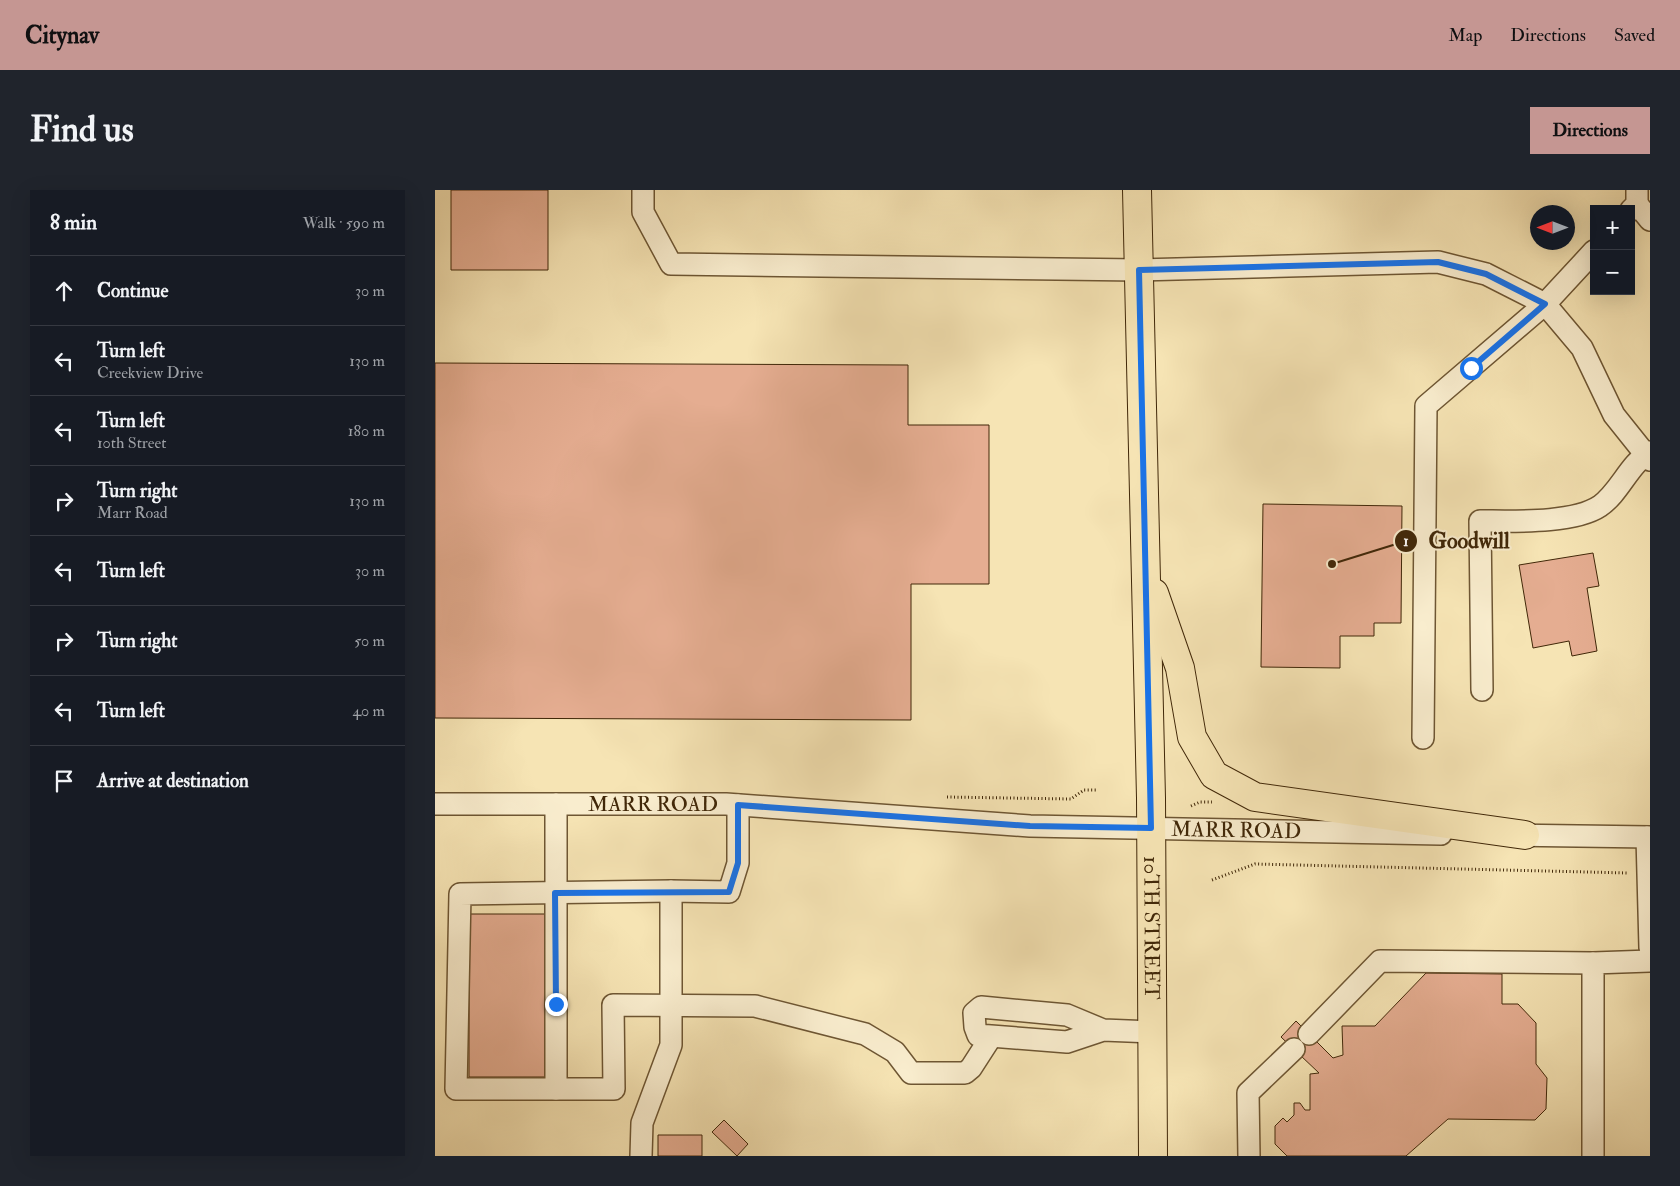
<!DOCTYPE html>
<meta charset="utf-8">
<style>
body{margin:0;font-family:"IM FELL Double Pica",serif;background:#20242c;color:#f1f3f6}
.controls{position:absolute;right:15px;top:15px;display:grid;overflow:hidden;border-radius:0px;box-shadow:0 5px 20px #0002}
.controls button{width:45px;height:45px;display:grid;place-items:center;padding:0;border:0;border-bottom:1px solid #363941;background:#171b24;color:#f1f3f6;font:25px sans-serif}
.compass{position:absolute;left:1095px;top:15px;width:45px;height:45px;border-radius:50%;background:#171b24;box-shadow:0 5px 20px #0002;rotate:270deg}
.stop{position:absolute;width:15px;height:15px;margin:-11px;border:4px solid #1a73e8;border-radius:50%;background:#fff}
.stop.end{background:#1a73e8;border-color:#fff;box-shadow:0 1px 5px #0008}
.list{margin:0;padding:0;list-style:none}
h2{display:flex;justify-content:space-between;align-items:center;height:65px;margin:0;padding:0 20px;font-size:21px}
h2 small{font-size:16px;font-weight:400;color:#9ea1a6}
.list li{display:grid;grid-template-columns:32px 1fr auto;gap:15px;align-items:center;box-sizing:border-box;height:70px;padding:0 20px;border-top:1px solid #363941}
.list b{display:block;font-size:19px;white-space:nowrap}
.list p{margin:0;font-size:16px;white-space:nowrap;color:#9ea1a6}
.list em{font-size:16px;font-style:normal;color:#9ea1a6}
.icon{flex:none;width:28px;height:28px;fill:none;stroke:currentColor;stroke-width:2;stroke-linecap:round;stroke-linejoin:round}
.map{position:relative;flex:none;width:1215px;height:966px;overflow:hidden;border-radius:0px}
header{display:flex;align-items:center;gap:30px;box-sizing:border-box;height:70px;padding:0 25px;background:#c59692;color:#111}
header strong{font-size:24px}
nav{display:flex;gap:28px;margin-inline-start:auto;font-size:18px}
.intro{display:flex;align-items:center;justify-content:space-between;box-sizing:border-box;height:120px;padding:0 30px}
h1{margin:0;font-size:35px}
.button{padding:12px 22px;border-radius:0px;background:#c59692;color:#111;font-size:18px;font-weight:700}
main{display:flex;gap:30px;padding:0 30px}
aside{flex:1;background:#171b24;border-radius:0px;box-shadow:0 5px 20px #0002}
.map>svg:first-child{display:block}
</style>
<header>
<strong>Citynav</strong>
<nav><a>Map</a><a>Directions</a><a>Saved</a></nav>
</header>
<div class="intro"><h1>Find us</h1><a class="button">Directions</a></div>
<main>
<aside>
<h2>8 min<small>Walk · 590 m</small></h2>
<ul class="list">
<li><svg class="icon" aria-label="ahead" viewBox="0 0 24 24"><path d="M12 20V5M6 11l6-6 6 6"/></svg><div><b>Continue</b></div><em>30 m</em></li>
<li><svg class="icon" aria-label="left" viewBox="0 0 24 24"><path d="M17 20v-9H6M10 6l-5 5 5 5"/></svg><div><b>Turn left</b><p>Creekview Drive</p></div><em>130 m</em></li>
<li><svg class="icon" aria-label="left" viewBox="0 0 24 24"><path d="M17 20v-9H6M10 6l-5 5 5 5"/></svg><div><b>Turn left</b><p>10th Street</p></div><em>180 m</em></li>
<li><svg class="icon" aria-label="right" viewBox="0 0 24 24"><path d="M7 20v-9h11M14 6l5 5-5 5"/></svg><div><b>Turn right</b><p>Marr Road</p></div><em>130 m</em></li>
<li><svg class="icon" aria-label="left" viewBox="0 0 24 24"><path d="M17 20v-9H6M10 6l-5 5 5 5"/></svg><div><b>Turn left</b></div><em>30 m</em></li>
<li><svg class="icon" aria-label="right" viewBox="0 0 24 24"><path d="M7 20v-9h11M14 6l5 5-5 5"/></svg><div><b>Turn right</b></div><em>50 m</em></li>
<li><svg class="icon" aria-label="left" viewBox="0 0 24 24"><path d="M17 20v-9H6M10 6l-5 5 5 5"/></svg><div><b>Turn left</b></div><em>40 m</em></li>
<li><svg class="icon" aria-label="arrive" viewBox="0 0 24 24"><path d="M6 21V4h12l-3 4 3 4H6"/></svg><div><b>Arrive at destination</b></div></li>
</ul>
</aside>
<div class="map">
<svg width="1215" height="966" viewBox="0 0 1215 966">
<rect width="100%" height="100%" fill="#f6e4b4"/>
<filter id="stains"><feTurbulence type="fractalNoise" baseFrequency=".004" numOctaves="4"/><feColorMatrix values="0 0 0 0 .2 0 0 0 0 .09 0 0 0 0 .02 0 0 0 .5 -.17"/></filter>
<radialGradient id="worn" r=".72"><stop offset=".6" stop-color="#630" stop-opacity="0"/><stop offset="1" stop-color="#630" stop-opacity=".3"/></radialGradient>
<!-- building -->
<path fill="#e5ad91" stroke="#402708" d="M16,0H113V80H16Z
M0,173L473,175V235H554V394H476V530L0,528Z
M828,314L967,316L966,433H939V446H905V478L826,477Z
M1158,363L1164,396L1152,398L1162,461L1137,466L1134,451L1098,458L1084,375Z
M34,724H112V887H34Z
M991,783L1067,784V814H1083L1101,833V874L1112,888L1111,919L1100,930L1013,929L971,966H852L840,954V936L848,928L852,932L859,925V913H865L870,920H875V884L884,883L846,847L861,831L898,868L908,865L907,836H940Z
M289,930L313,954L302,966L277,942Z
M223,945H267V966H223Z"/>
<g fill="none" stroke-linecap="round" stroke-linejoin="round">
<defs>
<g id="minor">
<path d="M208,0V22L236,74L704,80L1003,72L1051,84L1110,114L1147,158L1179,225L1215,270"/>
<path d="M1202,14L1215,30"/>
<path d="M1196,20L1202,14V0"/>
<path d="M1047,500L1045,331C1077,331 1138,334 1165,316C1185,302 1194,274 1215,262"/>
<path d="M988,548L991,216L1110,114L1159,61"/>
<path id="s1" d="M0,614H291L595,636L1006,644"/>
<path d="M121,614V899"/>
<path d="M1074,645L1215,647"/>
<path d="M1212,647L1215,758"/>
<path d="M236,701L25,704L21,899H179L178,815L320,816L430,844L460,862L476,883H530L536,878L556,847"/>
<path d="M668,840L632,825L546,817L539,823L540,837L543,845L632,852L668,840L718,842"/>
<path d="M874,844L945,771L1158,773"/>
<path d="M206,966L207,933L236,855V701L294,702L303,673V615"/>
<path d="M814,966L813,903L859,859"/>
<path d="M1158,966V773L1215,771"/>
</g>
<g id="major">
<path id="s2" d="M702,0L716,608L718,966"/>
<path d="M719,403L745,478L757,547L779,585L820,607L1090,645"/>
</g>
</defs>
<!-- minor casing -->
<use href="#minor" stroke="#6e5633" stroke-width="24"/>
<!-- major casing -->
<use href="#major" stroke="#402708" stroke-width="30"/>
<!-- path -->
<path stroke="#402708" stroke-width="3" stroke-dasharray="1 2.5" stroke-linecap="butt" d="M512,607L636,609L649,600H661
M756,616L765,612H777
M777,690L820,674L1193,683"/>
<!-- minor -->
<use href="#minor" stroke="#f9edce" stroke-width="21"/>
<!-- major -->
<use href="#major" stroke="#f6e4b4" stroke-width="28"/>
</g>
<g fill="none" stroke-linecap="round" stroke-linejoin="round">
<!-- route -->
<path stroke="#1a73e8" stroke-width="6" d="M121,814L120,703L294,702L303,673V615L595,636L716,638L704,80L1003,72L1051,84L1110,114L1036,178"/>
</g>
<g text-anchor="middle" stroke-width="4" stroke-linejoin="round" paint-order="stroke">
<!-- street labels -->
<g font-size="21" fill="#402708" stroke="#f9edce">
<text dy="7" stroke="none"><textPath href="#s1" startOffset="218">MARR ROAD</textPath></text>
<text dy="7" stroke="none"><textPath href="#s1" startOffset="802">MARR ROAD</textPath></text>
<text dy="7" stroke="none"><textPath href="#s2" startOffset="738">10TH STREET</textPath></text>
</g>
</g>
<!-- callouts -->
<path fill="none" stroke="#402708" stroke-width="2" d="M897 374L971 351"/>
<g fill="#402708" stroke="#f9edce" stroke-width="2">
<circle cx="897" cy="374" r="5"/>
<circle cx="971" cy="351" r="12"/>
</g>
<g font-size="15" text-anchor="middle" font-weight="bold" fill="#fff">
<text x="971" y="356">1</text>
</g>
<g font-size="22" text-anchor="middle" font-weight="bold" fill="#402708" stroke="#f9edce" stroke-width="4" stroke-linejoin="round" paint-order="stroke">
<text x="1034" y="358">Goodwill</text>
</g>
<rect width="100%" height="100%" filter="url(#stains)"/>
<rect width="100%" height="100%" fill="url(#worn)"/>
</svg>
<div class="controls">
<button>+</button>
<button>−</button>
</div>
<svg class="compass" viewBox="-18 -18 36 36"><path d="M0-13l5 13h-10z" fill="#e53935"/><path d="M0 13l5-13h-10z" fill="#9ea1a6"/></svg>
<div class="stop" style="left:1036px;top:178px"></div>
<div class="stop end" style="left:121px;top:814px"></div>
</div>
</main>
